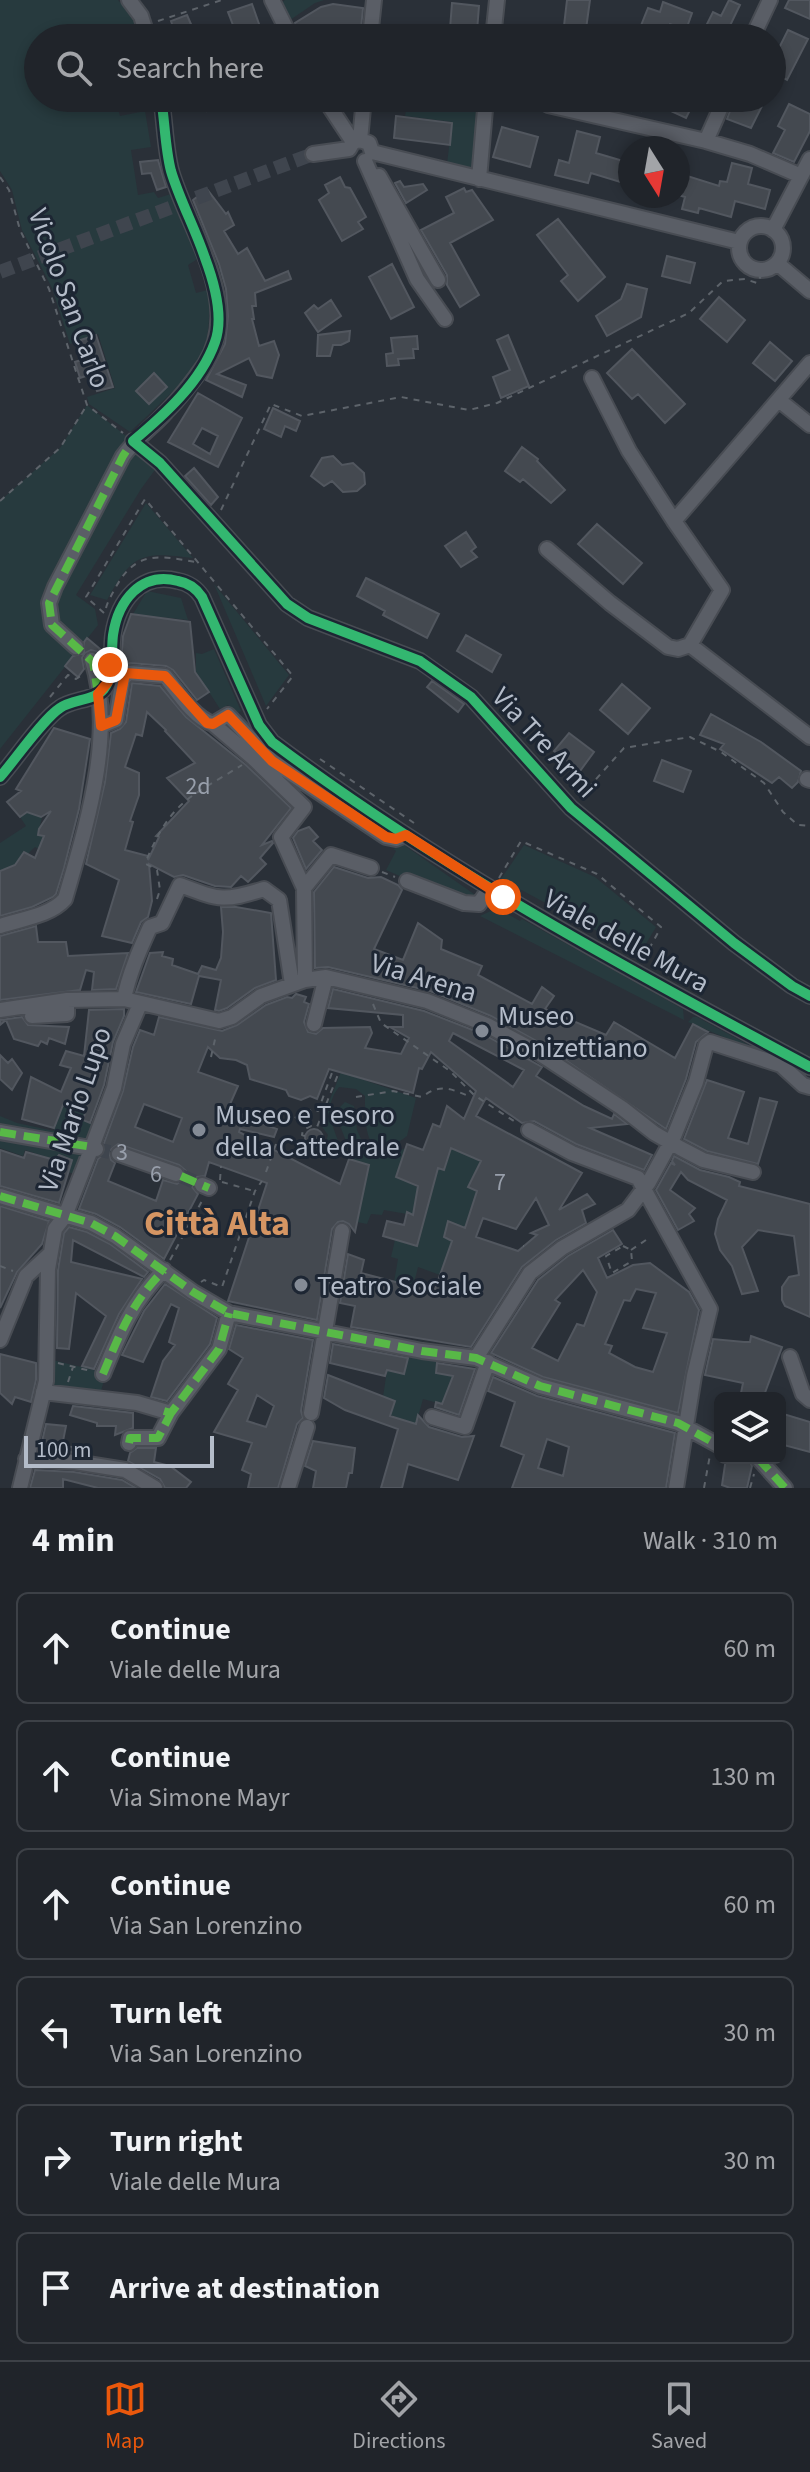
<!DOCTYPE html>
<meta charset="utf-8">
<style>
body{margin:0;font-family:"Source Sans 3",sans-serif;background:#282c32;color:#f1f3f6}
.controls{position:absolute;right:24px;bottom:24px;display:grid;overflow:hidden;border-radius:12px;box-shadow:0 4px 12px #0003}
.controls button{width:72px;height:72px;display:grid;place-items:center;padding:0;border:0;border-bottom:2px solid #3d4147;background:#20242a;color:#f1f3f6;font:40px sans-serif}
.compass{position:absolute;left:618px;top:136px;width:72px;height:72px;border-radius:50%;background:#20242a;box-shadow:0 4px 12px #0003;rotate:169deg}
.scale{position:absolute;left:24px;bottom:20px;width:190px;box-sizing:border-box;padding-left:8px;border:4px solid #b4bcc9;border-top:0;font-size:22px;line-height:28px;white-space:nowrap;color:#b4bcc9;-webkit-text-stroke:6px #1d2633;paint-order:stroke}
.stop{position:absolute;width:24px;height:24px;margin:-18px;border:6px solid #ea580c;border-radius:50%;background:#fff}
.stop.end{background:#ea580c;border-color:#fff;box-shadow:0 2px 8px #0008}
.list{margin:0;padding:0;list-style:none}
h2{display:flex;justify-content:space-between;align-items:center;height:104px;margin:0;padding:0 32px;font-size:34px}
h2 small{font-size:26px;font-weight:400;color:#a2a4a8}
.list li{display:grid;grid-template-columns:52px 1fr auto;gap:24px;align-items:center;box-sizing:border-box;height:112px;margin:0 16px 16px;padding:0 16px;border:2px solid #3d4147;border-radius:12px}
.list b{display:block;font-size:30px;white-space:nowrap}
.list p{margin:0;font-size:26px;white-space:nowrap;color:#a2a4a8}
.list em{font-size:26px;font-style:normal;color:#a2a4a8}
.icon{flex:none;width:44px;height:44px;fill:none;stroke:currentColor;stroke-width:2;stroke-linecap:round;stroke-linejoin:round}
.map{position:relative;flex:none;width:810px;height:1488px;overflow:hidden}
.search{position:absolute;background:#20242a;box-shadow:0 4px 12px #0003;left:24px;right:24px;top:24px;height:88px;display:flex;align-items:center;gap:20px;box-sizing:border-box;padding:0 28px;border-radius:44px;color:#a2a4a8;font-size:30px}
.sheet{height:872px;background:#20242a}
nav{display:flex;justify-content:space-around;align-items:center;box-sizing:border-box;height:112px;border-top:2px solid #3d4147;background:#20242a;font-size:22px;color:#a2a4a8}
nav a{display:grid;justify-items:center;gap:4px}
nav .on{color:#ea580c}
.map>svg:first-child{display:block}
</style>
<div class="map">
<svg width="810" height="1488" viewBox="0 0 810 1488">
<rect width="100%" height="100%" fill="#2a3038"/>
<!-- green -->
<path fill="#273a3e" d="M0,0H118L140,25L143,38H38V98H115L120,116L145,111L151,147L131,150L138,195L154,192L158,198L171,194L199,258L188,265L196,293L208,290C210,308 210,335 203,353C195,374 148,415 130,432L89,404L87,397L115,388L98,334L70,344L52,288L22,230L12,190L0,171Z
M285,0H324L315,3L290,20L281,3Z
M383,98H446L447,103L482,104L476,174L447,164L452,122L405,116L406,110L397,99Z
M87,405L160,463L141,489L76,595L95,609L98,625L0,749V501L60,448Z
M146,503L193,558C141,551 132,554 107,600L90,595Z
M214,584L289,675L266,706Z
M147,591L181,598L188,620L133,614Z
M214,649L241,711L237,714L228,705L220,709L196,672V653L202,654Z
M33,806L30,813L42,817L38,834L44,836L39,849L35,847L16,865L0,871V843L26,826L20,817Z
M404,845L481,899L475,903L409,872L402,877L386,870L396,851L393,849Z
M524,845L595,877L656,927L640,954L501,879Z
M497,908L520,921L522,919L683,1009L684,1020L480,916Z
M693,1017H697L771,1057L688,1022Z
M341,1072L416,1098L407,1136C364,1169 365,1125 365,1096L356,1089L339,1087C324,1106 331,1122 339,1143L324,1159L297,1155L301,1143C309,1151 315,1150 325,1145L328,1135L320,1124Z
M345,1102L354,1106L357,1130L365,1148L384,1157L406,1148L399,1167L409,1182L418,1188L413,1215L384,1210L382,1215L371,1214L367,1224L357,1222L369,1165L349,1159L351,1154L339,1123L338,1109Z
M63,1105L85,1113L83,1120L96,1125L74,1174L50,1166V1158L25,1150L23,1156L0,1148V1116L17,1123L54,1131Z
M452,1145L481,1161L469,1187L485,1195L472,1205L465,1228L448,1222L444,1237L452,1241L440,1275L418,1267L413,1287L394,1282L398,1259L391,1257L395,1240L416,1246L438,1168L445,1169Z
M409,1350L439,1355L436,1372L453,1376L442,1404L423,1399L416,1424L390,1415L395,1402L383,1397L387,1370L404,1374Z
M48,1359L106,1373L99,1398L46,1390Z"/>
<!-- building -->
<path fill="#444950" stroke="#52575f" stroke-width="2" fill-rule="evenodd" d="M567,0H590L586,29L564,26Z
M729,0L740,5L724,38H700L713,12L721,16Z
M789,0H810V19L785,8Z
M663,2L692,13L686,30L670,24L666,34L660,31L657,38L638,33L648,8L660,12Z
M452,3L479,6L477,31L450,29Z
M252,4L264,38H238L228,12Z
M333,4L363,8L360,38H301L295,23L321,7Z
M187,15L197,38H173L169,28L173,27L171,21Z
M788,30L808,39L787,80L772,72V62Z
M202,98H239V99L207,111Z
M601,98H644L641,111L601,102Z
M663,98H696L686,118L660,106Z
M735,98H766L751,128L727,119Z
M789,104L810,114V131L794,162L773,153L785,130L778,126Z
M396,116L452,123L450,145L394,138Z
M502,127L538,137L530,167L493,157Z
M577,131L600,137L596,153L630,163V185L591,173L588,183L555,175L559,160L569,163Z
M158,160L166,187L157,190L151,173L142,174L140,162Z
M732,163L752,168L748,184L770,190L765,209L735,201L731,217L699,208L698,213L682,209L685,197L678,195V173L719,186L720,181L727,182Z
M340,177L345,187L350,188L366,217L358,222L363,229L342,241L319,200L329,193L325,185Z
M400,181L404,187L423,184L427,190L406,203L395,183Z
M464,188L466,192L472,190L493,220L450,243L479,295L460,307L447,285V275L421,230L454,213L446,197Z
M207,189L226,214L228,212L234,225L224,231L238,254L247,248L265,281L288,271L291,279L255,293L256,306H252L254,319H252L259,346L274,341L279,355L272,378L257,375L249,358L217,374L246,385L242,397L206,380L225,344L228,316L226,289L219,264L193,200Z
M558,219L605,277L578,301L561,281L568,275L537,235Z
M667,256L695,263L690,283L662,276Z
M392,264L414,307L391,319L369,277Z
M627,284L647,289L641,317L607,336L596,316L621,299Z
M719,297L745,320L727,342L700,319Z
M331,300L341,316L318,332L305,313L314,305L318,309Z
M350,331L349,341L341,345H333L330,356H317L318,335Z
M96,335L113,387L97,391L92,374L80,378L75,362L87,358L81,340Z
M508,335L529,386L501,398L493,377L510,370L497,340Z
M417,336L418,349H413L414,358L398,359L399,365L387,366L386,354L393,353L391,338Z
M770,342L792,361L775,381L753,363Z
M632,349L685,404L665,423L638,394L632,399L607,373Z
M154,373L167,387L149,404L136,391Z
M198,393L242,418L218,467L168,442ZM202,428L218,436L210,454L193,444Z
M273,408L300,421L296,431L285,426L281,437L264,429Z
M522,447L538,459L537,461L565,490L551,503L523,479L520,482L505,471Z
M333,456L342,465L353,463L364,473L365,484L357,491L343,492L332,481L324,486L311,476L322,458Z
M194,468L218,497L211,505L185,476Z
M597,524L642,563L623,584L578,544Z
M466,532L476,547L471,551L477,557L461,567L445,546Z
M366,578L439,614L427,638L383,615L385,611L357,596Z
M131,614L190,622L195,672L209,692L197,700L173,670L166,666L130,663L121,666L123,636Z
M466,635L501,655L492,672L457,651Z
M87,638L100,649L98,652L91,650L85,653L82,658L84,669L78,677L65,666L73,656L84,653V642Z
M432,681L464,704L458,712L427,687Z
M132,683L160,686L186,717L246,765L291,808L262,845L272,841L273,843L260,858L266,864L248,882L241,876L231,887L215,886L183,875L174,877L149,864L152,901L148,917L141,922L132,943L102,936L119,880L86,864L105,782L111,733L120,729L126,722ZM147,712L166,730L165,731L195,763L167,778L189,801L156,836L159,837L148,860V856L125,850L133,822L130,821L139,795V773L125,767L136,734L142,736Z
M622,684L650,708L628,734L600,710Z
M711,714L761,742L801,771L798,782L792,788L779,777L772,783L720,749L724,744L700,735Z
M54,728L90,739L79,809L64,868L56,894L53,897L32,907L0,916V871L15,865L24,852L35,858L44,836L38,835L39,829L51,811L41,817L27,812L20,817L7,802L21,791L16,789Z
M569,733L594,752L580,771L554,751Z
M662,760L691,771L683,792L654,781Z
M309,827L318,837L313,841L322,850L306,869L293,838L298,831Z
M334,867L368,878L381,877L398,885L402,890L374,949L403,960L418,923L442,940L441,949L482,966L478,975L532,1004L542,987L554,996L545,1009L606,1035L614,1022L675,1058L693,1024L708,1032L696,1042L686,1079L666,1129L542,1044L491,1016L430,991L328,967L315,968L314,892Z
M221,907H236L271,913L276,980L255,988L227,1008L219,1011L215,1010L221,980L199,976L191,1004L136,992L150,953L163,952L162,956L173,959L172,965L198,974L202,966L216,970L221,958L223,932Z
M36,926L38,942H66L68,956L128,953L116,989L92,990L94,972L86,970L80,990L0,1000V936Z
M333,989L424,1011L483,1034L542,1067L536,1076L584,1106L612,1119L614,1114L627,1124L590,1128L652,1155L644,1170L576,1144L534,1121L522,1123L486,1098L476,1116L582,1173L559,1210L587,1194L595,1204L582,1210L586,1223L556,1240L522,1267L471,1347L351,1327L355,1306L340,1303L348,1254L364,1260L361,1273L434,1292L452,1241L444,1237L448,1221L465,1228L477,1191L468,1187L481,1161L451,1148L444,1170L438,1168L417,1246L383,1236L387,1221L404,1225L407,1212L413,1215L418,1186L396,1177L407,1144L423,1150L433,1124L440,1127L447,1106L464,1119L476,1091L431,1052L422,1069L419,1068L413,1093L329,1069L317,1099L310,1096L301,1100L289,1096L286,1090L250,1079L247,1065L236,1060L220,1058L208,1047L198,1072L238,1086L227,1111L277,1129L274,1137L240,1129L239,1132L340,1184L349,1159L369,1165L355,1232L349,1224L343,1221L338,1222L332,1229L317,1320L228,1301L267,1183L209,1162L205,1176L197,1177L193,1180L192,1187L198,1194L164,1259L120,1227L96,1214L79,1209L98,1159L106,1152L104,1143L123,1091L133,1047L140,1030L154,1035L159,1017L222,1031L237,1025L266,1005L287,997L292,998L296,994L306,997L304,1002L309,1004L304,1022L308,1032L316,1034L323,1028L370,1027L372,1033L365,1048L401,1054L409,1038L390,1027H403V1015L328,1008ZM453,1033L524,1070L513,1087L449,1041ZM144,1104L182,1118L173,1142L135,1127ZM118,1144L179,1165L186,1171L185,1178L177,1184L163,1180L156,1201L108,1181L115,1163L111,1160L109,1151ZM536,1198L549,1225L531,1233L537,1235L518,1251L476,1237L483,1218L516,1229Z
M124,1009V1016L113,1042L104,1085L90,1123L83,1120L85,1113L63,1105L54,1128L22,1119L31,1077L61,1092L71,1068L60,1065L66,1051L84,1056L89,1010Z
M22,1017L28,1025L69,1027L65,1044L49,1038L47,1044L41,1041L38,1046L14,1039L6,1020L0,1025V1020Z
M0,1055L8,1063L12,1059L22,1073L12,1090L0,1079Z
M707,1080L744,1092L728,1138L748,1144L760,1098L777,1102L758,1164L707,1151L684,1139Z
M305 1138a9 9 0 1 1 18 0a9 9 0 1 1-18 0Z
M0,1150L24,1158L26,1152L55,1160L59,1155L72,1160L59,1203L0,1186Z
M674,1156L700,1170L729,1177L740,1182L739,1186L810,1204V1317L785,1306L782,1300V1287L789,1277L799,1275L794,1236L758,1230L742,1247L758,1291L742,1294L732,1266L720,1250L715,1234L718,1219L727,1200L688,1180L681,1172L670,1190L695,1208L689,1214L694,1221L678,1230L656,1190L671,1163L675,1165L672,1161Z
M0,1206L49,1221L42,1244L17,1272L0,1308Z
M69,1227L87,1232L110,1244L148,1272L144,1277L73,1240L71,1262L142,1279L119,1314L94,1369L82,1366L106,1316L76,1293L69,1349L57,1348L58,1270L64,1233Z
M613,1230L622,1244L598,1258L607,1278L633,1265L650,1263L689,1292L699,1310L678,1413L543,1377L491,1353L538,1280L568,1256ZM583,1270L597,1292L584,1326L577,1324L558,1361L532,1348L560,1303L555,1300ZM636,1289L656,1293L643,1328L667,1333L653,1372L635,1367L609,1353L612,1346L605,1344L624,1300L630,1301Z
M165,1284L217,1318L210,1344L167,1401L151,1397L163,1361L175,1345L169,1342L179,1308L171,1304L143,1362L122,1355L144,1311Z
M236,1325L313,1340L301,1411L303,1418L297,1424L278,1488H248L251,1474L242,1470L252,1443L214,1432L238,1390L228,1384L243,1358L229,1349ZM257,1395L274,1406L266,1427L247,1421Z
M751,1336L782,1347L763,1398H740L743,1383L705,1375L713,1339L744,1342H750Z
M333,1344L408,1358L404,1374L387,1370L385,1376L330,1363Z
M0,1354L36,1363V1380L31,1402L15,1397L12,1404L0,1393Z
M437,1363L475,1369L459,1415L435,1407L436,1402L442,1404L453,1376L436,1373Z
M328,1375L395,1401L390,1416L416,1424L418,1415L429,1427L462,1437L474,1436L458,1480L408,1464L402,1488H381L398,1429L345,1410L324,1398Z
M493,1377L537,1396L675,1433L666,1488H512L524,1455L501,1446L515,1402L488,1391ZM547,1439L569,1447L563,1476L538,1468Z
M73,1406L133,1413V1428L115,1435L116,1426H97V1423L70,1415Z
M780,1413L810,1422V1452L780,1444Z
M46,1424L66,1426L62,1446L82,1448V1453L40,1450Z
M313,1441L355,1448L352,1473H349L346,1488H313L316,1471L305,1466Z
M137,1448H156L154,1462L170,1466L191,1482L186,1488H165L160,1479L128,1461L130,1453Z
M726,1458H748L752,1466L747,1488H730L722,1485Z
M35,1470L74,1472L122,1480L136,1488H98L63,1479V1488H30Z"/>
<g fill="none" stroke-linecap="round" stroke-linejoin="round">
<!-- minor-tunnel -->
<path stroke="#3f454e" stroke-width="14" stroke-dasharray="14 7" stroke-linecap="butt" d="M0,272L313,154
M96,1149L119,1154
M181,1176L202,1185"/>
<defs>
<path id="minor" d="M129,0L141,16L148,38
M272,0L291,38
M370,38L374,0
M493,38L497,0
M752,38L770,0
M324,98L353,142
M548,105L706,141L750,154L801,176
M360,140L364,98
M706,141L725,98
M372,152L739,242
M313,154L349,149L353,142L360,140L369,143L372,152
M365,161L417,279L445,319
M379,176L438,280
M479,179L486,98
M739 248a22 22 0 1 1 44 0a22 22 0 1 1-44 0Z
M773,230L810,159
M777,263L810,291
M592,378L629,451L674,521
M785,405L810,425
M133,441L160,463L287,604L308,618L420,661L471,697L571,808L734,943L792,986L810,996
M547,549L610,603L668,647L678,649L690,645L722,590L674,521L810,363
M690,645L810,737
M76,647L52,625L49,603L55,587L123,456C136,438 152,428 166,412C180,398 194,380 205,364C244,303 188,230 171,171C165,148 165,122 161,98
M101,726L116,720L123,678L129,673L165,676C178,692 193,717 213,724
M0,777C15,760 43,719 60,708C72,699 94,701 104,689C114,676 111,651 113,635C118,601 141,571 178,581C189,583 196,588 202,597L259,725L272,742C440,868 625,968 810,1067
M807,779L810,780
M407,881L464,903L479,904L489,889
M304,888L331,855L371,868
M0,926C21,919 50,916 65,899C86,826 116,735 92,660
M305,980L304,888L281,837L304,807L253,758L213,724L228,715L272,761L386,837L396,839L406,835
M124,999C129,974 139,951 150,927L162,923L180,885C220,900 223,902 264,889L279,900L292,984
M0,1010L67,1000L124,999L219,1021L232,1017L261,996L305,980L326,977L427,1001L487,1025L537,1052L622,1108L654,1133L680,1148L703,1160L753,1172
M32,1016L67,1014V1000
M314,1024L326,977
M529,1130L572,1153L638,1178L710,1309L694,1376L676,1488
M0,1132L96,1149
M119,1154L176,1174
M202,1185L209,1188
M0,1196L91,1223L115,1236L193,1292L229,1313L422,1351L476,1358L540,1386L678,1423L720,1446
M0,1340L26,1276L50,1254
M790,1357L803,1394L810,1400
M476,1358L530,1273L562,1248L628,1210L649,1182L674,1136L696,1082L706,1045L710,1042L781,1065L803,1085L810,1087
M103,1374C120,1333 132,1302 164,1270
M43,1392L137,1403L171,1413L219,1349L229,1313
M311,1413L342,1231
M432,1417L465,1427L488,1362
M129,1443L130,1438H158L171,1413
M758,1458L785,1488
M26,1459L75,1462L125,1470L155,1488
M20,1488L46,1381L48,1269L55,1229L65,1216L92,1147L114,1088L123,1044L140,1004
M288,1488L307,1427"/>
</defs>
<!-- minor casing -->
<use href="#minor" stroke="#484c53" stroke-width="18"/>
<!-- path -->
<path stroke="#5d636a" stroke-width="2" stroke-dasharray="6 6" stroke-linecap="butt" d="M158,21L222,0
M0,177L9,190L20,230L49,289L87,405L123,433
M0,501L60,448L87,405
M221,510L271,404L302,416L401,397L469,410L497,403L689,313L723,281L745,279L757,283L764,270
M106,608C108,600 113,593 117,585C137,550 161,556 196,562
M104,613L86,597L145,499L293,676L267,709
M50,697L68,675L76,679L82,675
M320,759L414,823
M580,797L624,748L690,737L721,752L764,783L783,812L798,825L810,826
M382,872L395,877
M499,878L521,841L597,874L661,927L643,960
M157,899L160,890L157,870L146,864V861C172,800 189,798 242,765
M373,1004L381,1023L450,1071L474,1095L517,1123
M211,1057L216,1035
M356,1097L393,1091L422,1097C438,1085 447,1087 466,1095
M239,1116L260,1107
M284,1123L313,1109L318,1111L333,1070
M305,1136L302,1135L303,1130L311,1126L317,1127L339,1072
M266,1172L276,1144
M220,1180L221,1166
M222,1182L254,1191
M523,1246H524
M623,1246L631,1250L632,1261L612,1273L606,1256Z
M631,1250L646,1240
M170,1260L203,1199
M0,1266L13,1271
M201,1282L204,1280L222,1287L255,1191L262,1181
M58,1363L91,1371
M68,1382L73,1367
M704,1488L710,1455
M750,1488L754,1474"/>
<!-- minor -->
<use href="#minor" stroke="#5a5e66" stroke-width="14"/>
<!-- quiet -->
<path stroke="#58b947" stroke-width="8" stroke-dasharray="16 8" stroke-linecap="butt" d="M98,694L93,662L52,625L49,603L123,456L133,441
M207,723L213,724
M0,1132L92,1147
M181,1176L209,1188
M0,1196L91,1223L115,1236L193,1292L229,1313L422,1351L476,1358L540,1386L678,1423L720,1446
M103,1374C120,1333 132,1302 164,1270
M164,1411L171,1413L219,1349L229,1313
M129,1443L130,1438H158L171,1413
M758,1458L785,1488"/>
<defs>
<path id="cycleway" d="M161,98C165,122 165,148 171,171C180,201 195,228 205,258C214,282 224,317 215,342C201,382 164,415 133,441L160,463L287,604L308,618L420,661L471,697L571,808L734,943L792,986L810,996
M0,777C15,760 43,719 60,708C72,699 94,701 104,689C114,676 111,651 113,635C118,601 141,571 178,581C189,583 196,588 202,597L259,725L272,742C440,868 625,968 810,1067"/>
</defs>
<!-- cycleway casing -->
<use href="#cycleway" stroke="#1d2633" stroke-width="15"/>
<!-- cycleway -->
<use href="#cycleway" stroke="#33b770" stroke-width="10"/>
</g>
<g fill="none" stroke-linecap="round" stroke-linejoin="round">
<!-- route -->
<path stroke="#ea580c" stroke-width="10" d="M110,665L108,682L98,694L101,726L116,720L125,673L165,676L207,723L213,724L228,715L272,761L386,837L396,839L406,835L503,897"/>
</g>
<!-- markers -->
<g fill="#848b96" stroke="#1d2633" stroke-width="3">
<circle cx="482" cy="1031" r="8"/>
<circle cx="199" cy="1130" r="8"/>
<circle cx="301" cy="1285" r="8"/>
</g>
<g text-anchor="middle" stroke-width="6" stroke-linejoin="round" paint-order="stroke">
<!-- number labels -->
<g font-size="24" fill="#989fab">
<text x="198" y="794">2d</text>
<text x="122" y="1160">3</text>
<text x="156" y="1182">6</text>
<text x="500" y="1190">7</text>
</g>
<!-- street labels -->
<g font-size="28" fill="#b4bcc9" stroke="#1d2633">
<text transform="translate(70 298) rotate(70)" y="10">Vicolo San Carlo</text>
<text transform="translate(545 742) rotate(47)" y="10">Via Tre Armi</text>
<text transform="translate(627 940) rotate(29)" y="10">Viale delle Mura</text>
<text transform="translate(424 977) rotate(17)" y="10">Via Arena</text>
<text transform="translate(74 1109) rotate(-71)" y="10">Via Mario Lupo</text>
</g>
<!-- poi labels -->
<g font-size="28" fill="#b4bcc9" stroke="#1d2633" text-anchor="start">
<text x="498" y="1025">Museo<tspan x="498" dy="32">Donizettiano</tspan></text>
<text x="215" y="1124">Museo e Tesoro<tspan x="215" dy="32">della Cattedrale</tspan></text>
<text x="317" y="1295">Teatro Sociale</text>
</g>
<!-- district labels -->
<g font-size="36" font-weight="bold" fill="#d59563" stroke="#1d2633">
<text x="217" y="1235">Città Alta</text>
</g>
</g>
</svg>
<div class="controls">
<button><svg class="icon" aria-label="layers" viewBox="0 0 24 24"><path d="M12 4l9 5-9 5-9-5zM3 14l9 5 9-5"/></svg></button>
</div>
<svg class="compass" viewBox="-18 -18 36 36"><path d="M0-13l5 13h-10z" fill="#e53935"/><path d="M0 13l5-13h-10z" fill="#a2a4a8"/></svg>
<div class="scale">100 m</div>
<div class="stop" style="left:503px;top:897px"></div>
<div class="stop end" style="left:110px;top:665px"></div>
<div class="search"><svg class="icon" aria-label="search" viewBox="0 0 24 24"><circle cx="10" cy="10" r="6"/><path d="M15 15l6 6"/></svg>Search here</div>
</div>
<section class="sheet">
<h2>4 min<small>Walk · 310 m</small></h2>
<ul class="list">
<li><svg class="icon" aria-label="ahead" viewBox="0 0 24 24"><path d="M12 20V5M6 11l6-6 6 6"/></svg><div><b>Continue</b><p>Viale delle Mura</p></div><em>60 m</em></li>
<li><svg class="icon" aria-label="ahead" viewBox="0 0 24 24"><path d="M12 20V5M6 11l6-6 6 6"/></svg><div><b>Continue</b><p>Via Simone Mayr</p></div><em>130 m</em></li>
<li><svg class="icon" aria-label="ahead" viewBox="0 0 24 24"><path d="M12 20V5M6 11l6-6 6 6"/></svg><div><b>Continue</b><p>Via San Lorenzino</p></div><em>60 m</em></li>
<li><svg class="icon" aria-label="left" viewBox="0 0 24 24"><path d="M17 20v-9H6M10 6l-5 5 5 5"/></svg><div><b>Turn left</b><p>Via San Lorenzino</p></div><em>30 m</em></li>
<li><svg class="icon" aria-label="right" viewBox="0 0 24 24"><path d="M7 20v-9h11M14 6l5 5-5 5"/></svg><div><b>Turn right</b><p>Viale delle Mura</p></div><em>30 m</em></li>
<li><svg class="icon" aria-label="arrive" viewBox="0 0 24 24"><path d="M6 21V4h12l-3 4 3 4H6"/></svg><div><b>Arrive at destination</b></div></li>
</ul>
</section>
<nav>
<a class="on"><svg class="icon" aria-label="map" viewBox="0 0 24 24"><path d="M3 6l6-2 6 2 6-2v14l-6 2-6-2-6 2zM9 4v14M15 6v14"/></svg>Map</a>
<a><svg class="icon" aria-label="directions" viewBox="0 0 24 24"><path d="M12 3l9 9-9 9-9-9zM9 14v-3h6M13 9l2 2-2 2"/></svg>Directions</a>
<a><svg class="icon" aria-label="saved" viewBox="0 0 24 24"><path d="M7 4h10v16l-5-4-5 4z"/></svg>Saved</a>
</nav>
